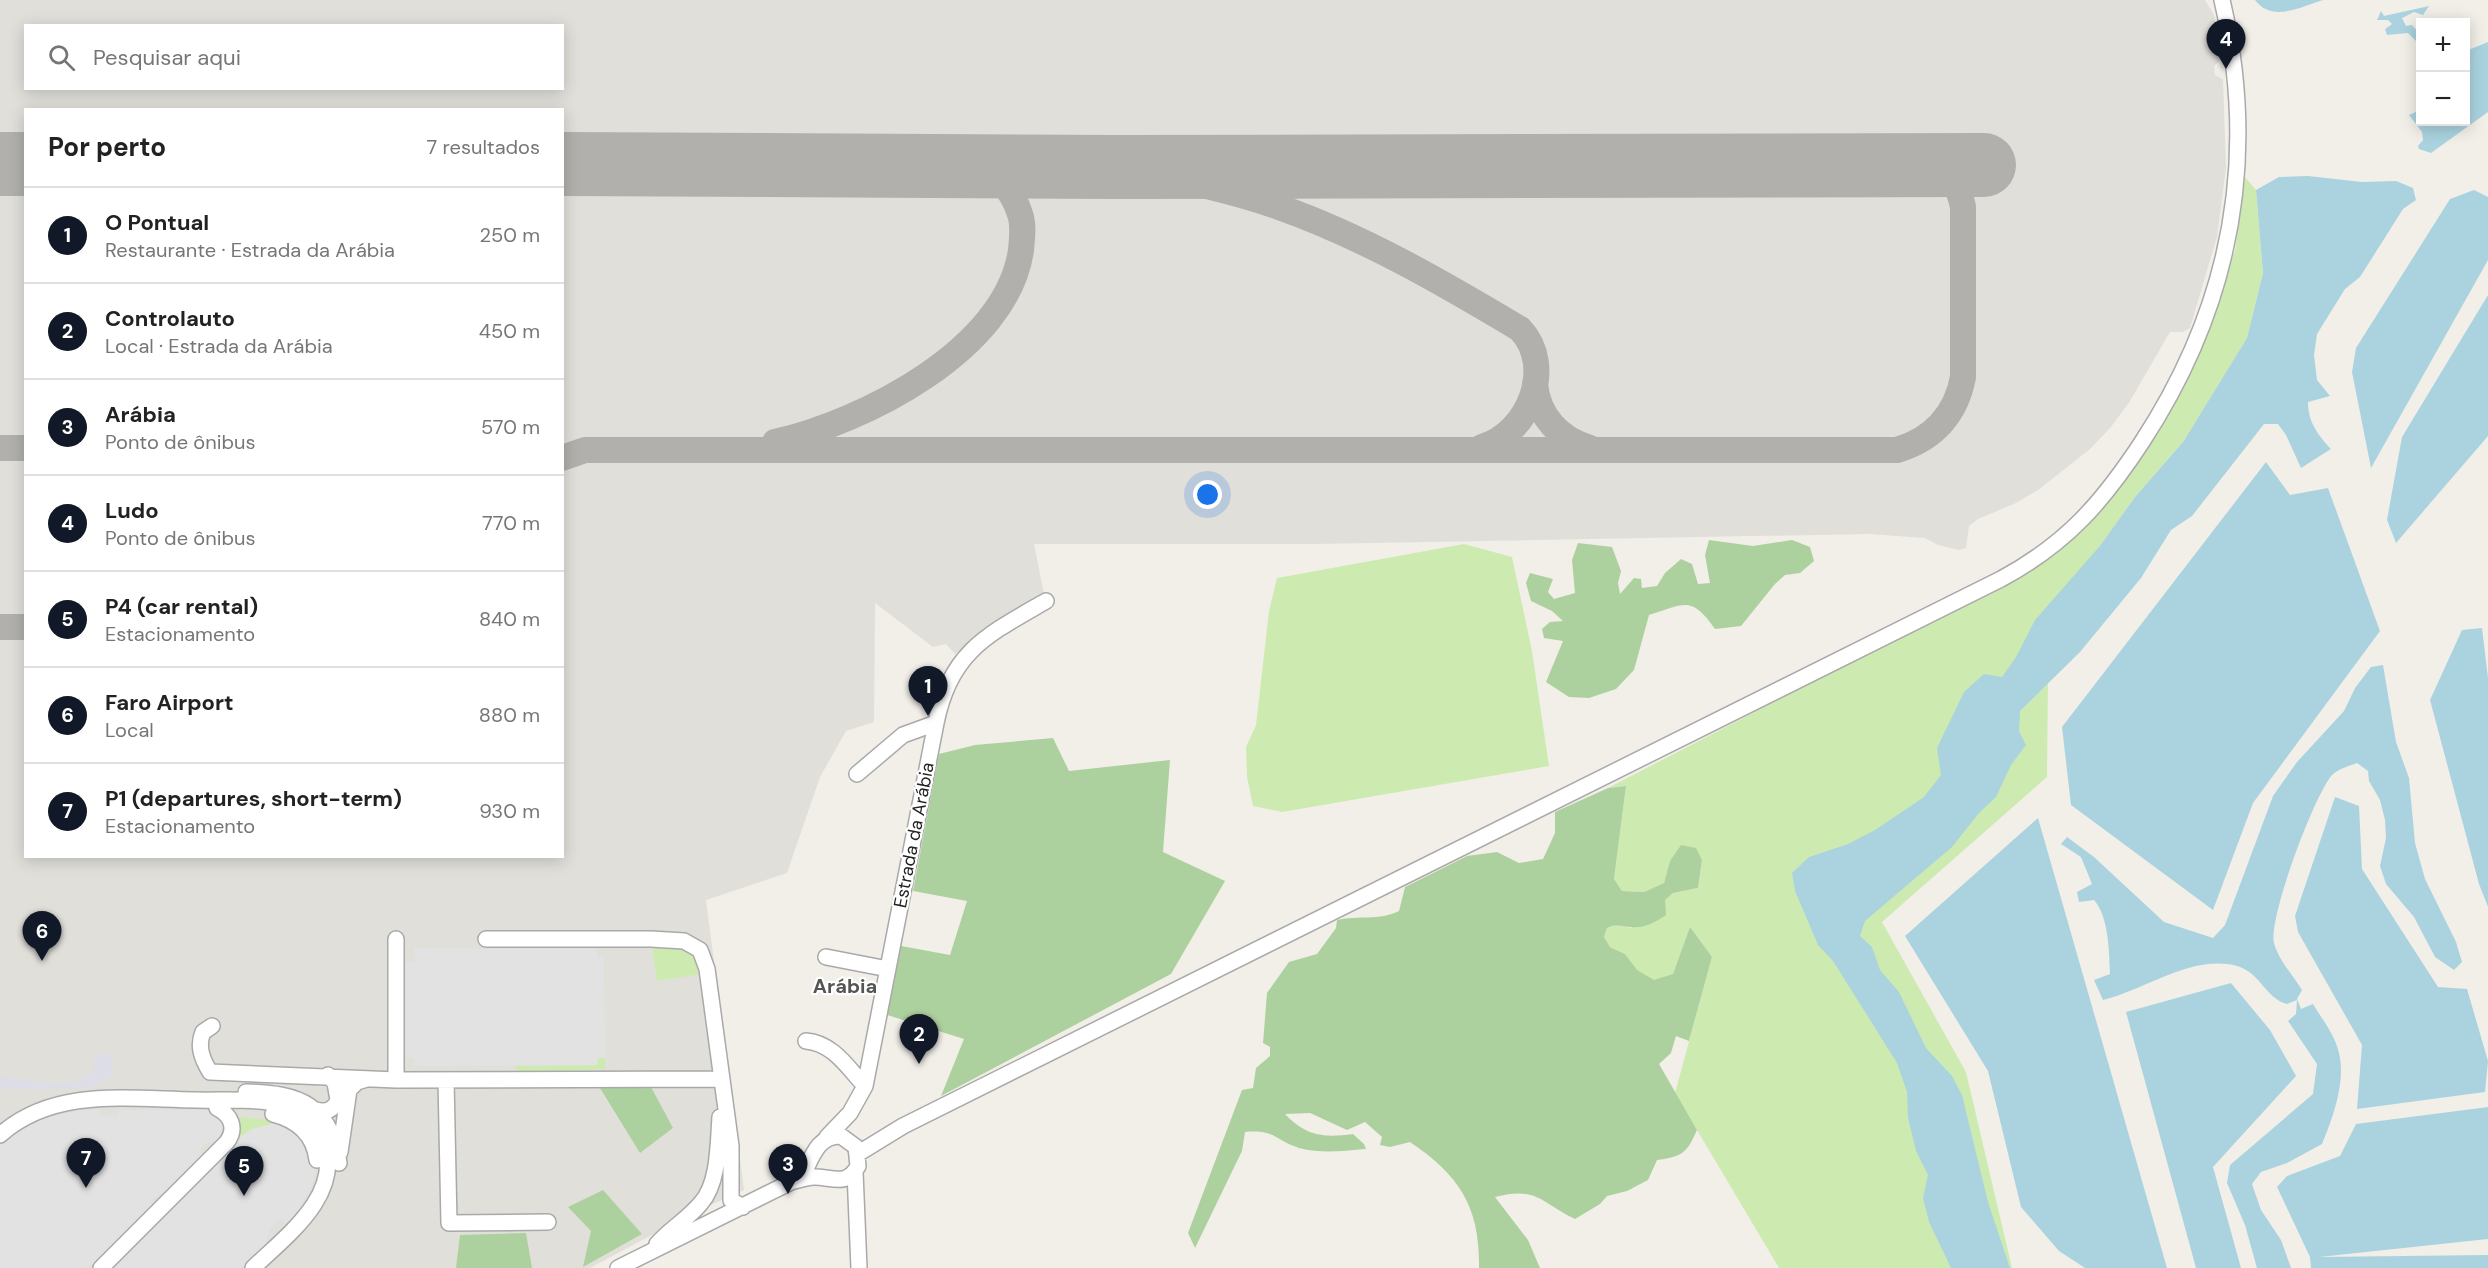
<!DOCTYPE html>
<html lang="pt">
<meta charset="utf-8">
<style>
body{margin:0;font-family:"DM Sans",sans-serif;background:#f6f6f6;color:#222}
.controls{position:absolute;right:18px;top:18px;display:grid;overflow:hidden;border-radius:0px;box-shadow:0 3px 15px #0003}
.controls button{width:54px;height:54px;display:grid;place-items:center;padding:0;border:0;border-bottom:2px solid #e0e0e0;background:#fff;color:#222;font:30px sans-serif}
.you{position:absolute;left:1208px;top:495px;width:21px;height:21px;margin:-15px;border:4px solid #fff;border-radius:50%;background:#1a73e8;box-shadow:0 0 0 9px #1a73e833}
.badge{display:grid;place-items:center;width:39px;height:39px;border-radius:50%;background:#111827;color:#fff;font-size:20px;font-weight:700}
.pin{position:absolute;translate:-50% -50px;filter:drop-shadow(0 2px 3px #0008)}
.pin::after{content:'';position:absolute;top:32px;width:21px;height:18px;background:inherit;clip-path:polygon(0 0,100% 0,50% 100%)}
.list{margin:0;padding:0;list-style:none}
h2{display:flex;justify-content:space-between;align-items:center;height:78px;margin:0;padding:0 24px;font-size:26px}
h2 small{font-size:20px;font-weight:400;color:#767676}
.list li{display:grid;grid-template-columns:39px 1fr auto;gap:18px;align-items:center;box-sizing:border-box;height:96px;padding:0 24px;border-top:2px solid #e0e0e0}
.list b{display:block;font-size:22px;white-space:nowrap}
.list p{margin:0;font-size:20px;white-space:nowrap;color:#767676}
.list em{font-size:20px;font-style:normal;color:#767676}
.icon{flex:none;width:33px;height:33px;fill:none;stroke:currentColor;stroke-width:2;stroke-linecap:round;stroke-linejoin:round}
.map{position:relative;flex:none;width:2488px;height:1268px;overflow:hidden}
.search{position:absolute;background:#fff;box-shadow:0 3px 15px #0003;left:24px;top:24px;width:540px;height:66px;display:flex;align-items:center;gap:15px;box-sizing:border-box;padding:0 21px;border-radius:0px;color:#767676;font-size:22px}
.panel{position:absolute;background:#fff;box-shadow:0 3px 15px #0003;left:24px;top:108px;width:540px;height:750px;border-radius:0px}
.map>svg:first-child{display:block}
</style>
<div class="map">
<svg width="2488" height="1268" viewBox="0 0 2488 1268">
<rect width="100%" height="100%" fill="#f2efe9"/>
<!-- airport -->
<path fill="#e1dfda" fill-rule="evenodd" d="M0,0H2205L2214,15L2221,59L2214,66L2215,75L2223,79L2226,168L2217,237L2190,328L2183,332H2170L2130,401L2111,427L2089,450L2038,490L2016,503L1978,519L1969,526L1966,548L1959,550L1938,545L1925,538L1870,534L1315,544H1034L1044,594L984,628L955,654L946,644L933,647L875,603L874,722L846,731L820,777L787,873L706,900L744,1190L695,1212L590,1268H0ZM26,26H562V88H26ZM26,110H562V856H26Z"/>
<!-- grass -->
<path fill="#cdebb0" d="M2245,177L2256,190L2263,273L2247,338L2183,442L2135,497L2099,547L2048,675L2047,777L1882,922L1966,1072L2012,1268H1779L1675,1093L1712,957L1690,928L1673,974L1654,981L1636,970L1625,954L1610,947L1604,937L1607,928L1620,924L1631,928L1673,893L1698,888L1702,860L1670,861L1664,883L1644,892L1622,891L1614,879L1626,786L1608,788L2041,564L2111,498L2188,377L2235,251Z
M1464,544L1512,557L1532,651L1549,766L1282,812L1253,806L1247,777L1246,747L1256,725L1269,611L1277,578Z
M679,946L696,954L701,974L657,981L652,947Z
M597,1058H605V1069L521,1073L516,1069L515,1066L597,1065Z
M236,1117L275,1120L288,1125C267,1122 252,1127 236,1142L239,1132Z"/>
<!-- forest -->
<path fill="#add19e" d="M1709,540L1753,546L1792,540L1810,547L1814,561L1800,573L1785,575L1775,584L1741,626L1715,629C1691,595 1685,604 1649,615L1634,670L1616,689L1589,698L1569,697L1546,682L1563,641L1544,638L1542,629L1550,622L1563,621L1552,611L1531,601L1526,583L1530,573L1553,579L1548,592L1554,599L1575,593L1572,560L1578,543L1612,547L1621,571L1618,583L1620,594L1634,578L1641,579L1642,588L1657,586L1665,573L1681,559L1692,564L1698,584L1710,583L1705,555Z
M1053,738L1069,771L1170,760L1163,852L1225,881L1171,974L941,1096L964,1039L884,1014L896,945L950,955L967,901L913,891L939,754L975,745Z
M1626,786L1614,879L1622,891L1644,892L1664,883L1670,861L1681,845L1696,848L1702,860L1698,888L1673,893L1665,900L1666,915C1656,922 1644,929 1630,927C1620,926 1617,924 1607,928L1604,937L1610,947L1625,954L1637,970L1654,980L1673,974L1690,927L1712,957L1689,1041L1676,1036L1671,1053L1659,1064L1697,1130C1687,1153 1682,1157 1657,1160L1648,1180L1627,1191L1607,1196L1600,1204L1575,1219C1541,1203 1538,1186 1495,1197L1528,1240L1540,1268H1479C1480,1207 1460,1176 1410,1142L1390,1147L1380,1145L1382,1137L1365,1122L1347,1130L1310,1113L1285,1114C1306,1136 1323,1138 1353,1134L1364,1144L1366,1149C1342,1151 1322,1154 1299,1148C1274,1140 1275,1129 1245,1132L1242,1151L1195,1248L1188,1233L1242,1090L1253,1088L1256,1068L1270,1056V1047L1263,1043L1267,993L1289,962L1317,954L1336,928L1337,920C1358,915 1379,921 1399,911L1405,887L1467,856L1497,852L1519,863L1543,859L1555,833V812L1608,788Z
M651,1087L673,1128L640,1153L600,1088Z
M603,1190L642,1234L583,1267L591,1231L568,1207Z
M526,1233L532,1268H456L460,1235Z"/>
<!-- parking -->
<path fill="#e2e2e2" d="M414,948L597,949V958H604L605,1058H598L597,1065L414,1066V1058H406L405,1046L406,963H415Z
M80,1110H101V1117L117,1116L120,1110H208L220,1115L226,1130L219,1140L206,1143L198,1150L204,1156L175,1185L149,1201L154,1207L96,1265L78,1268H0V1147L21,1129L41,1118Z
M275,1123L292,1125L301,1132L314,1162L315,1174L311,1187L299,1209L286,1224L281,1219L270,1229L266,1244L241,1268H109L243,1135L252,1129Z"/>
<!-- plaza -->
<path fill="#dddde8" d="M96,1054L112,1055L113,1075L90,1088L0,1089V1077L58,1084L78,1082L93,1072Z"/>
<!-- water -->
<path fill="#aad3df" d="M2255,0H2323C2300,7 2272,23 2255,0Z
M2429,6L2423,15L2414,12L2402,18L2406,26L2412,25L2420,34V45L2408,33L2387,35L2385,29L2392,24L2388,20H2377L2381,11L2384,16Z
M2488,42V112L2431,153L2419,149L2418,146L2423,140L2422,132L2409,115L2420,110V122H2466V51Z
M2308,176L2362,182L2396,181L2413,188L2416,200L2403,209L2360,277L2345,289L2317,334L2314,355L2317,380L2330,396L2308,402C2308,422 2318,435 2331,449L2301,468L2286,435L2278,424H2264L2192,516L2171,530L2141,578L2080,652L2020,711L2019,731L2026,745L2011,765L1996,797L1979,813L1952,847L1865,921L1860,936L1872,947L1880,970L1899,992L1926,1048L1952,1076L1962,1095L1988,1202L2010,1268H1951L1929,1222L1923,1198L1928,1175L1916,1151L1908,1118L1907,1092L1897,1063L1833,961L1818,945L1795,891L1792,873L1809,857L1848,844L1875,830L1924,797L1941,775L1937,748L1964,692L1984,674L2002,677L2016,657L2035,620L2099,547L2135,497L2183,442L2247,338L2263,273L2256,190L2279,177Z
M2474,190L2488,197V260L2371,468L2352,372L2356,348L2450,199Z
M2488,295V436L2396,543L2387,520L2402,437Z
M2266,462L2290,495L2328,488L2380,631L2253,803L2213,910L2071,805L2062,727Z
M2482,628L2488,678V907L2479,884L2430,700L2462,630Z
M2383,665L2396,742L2409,778L2415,843L2425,879L2456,942L2462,962L2454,970L2435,957L2414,917L2386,884L2380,866L2386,838L2385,820L2380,800L2369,781L2368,771L2357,763C2349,766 2338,769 2332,775C2314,796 2268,918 2274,943C2279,961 2293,975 2302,990L2297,999L2301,1009L2313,1004C2322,1019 2335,1035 2339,1053C2346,1081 2333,1118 2322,1144L2287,1163L2261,1172L2252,1184L2261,1210L2281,1240L2291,1268H2257L2245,1225L2227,1183L2230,1165L2313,1094L2317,1064L2288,1021L2296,1014L2297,1000L2287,1004C2265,998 2261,973 2237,966C2191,954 2146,990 2103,1000L2094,980L2110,974C2109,952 2109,917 2094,900L2079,902L2077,892L2092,884L2081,857L2061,844L2067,837L2094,857L2164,922L2213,938L2225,925L2273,796L2297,762L2344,711L2355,688L2371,667Z
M2335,797L2359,806L2362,869L2438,987L2467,989L2488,1061L2485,1092L2357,1109L2362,1045L2298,932L2295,916Z
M2038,818L2167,1268H2085L2059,1251L2021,1207L1988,1071L1905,936Z
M2231,983L2270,1030L2296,1076L2213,1167L2241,1268H2196L2126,1012Z
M2488,1107V1239L2319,1257L2488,1255V1268H2311L2310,1257L2277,1187L2287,1176L2340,1156L2356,1124Z"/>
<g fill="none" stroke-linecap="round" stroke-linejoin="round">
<!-- taxiway -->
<path stroke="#b1b0ac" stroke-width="26" d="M1115,167C1170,178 1226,188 1279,207C1364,237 1443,283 1520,329C1556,367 1528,434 1482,447
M1535,384C1538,416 1559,439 1590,448
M775,442C863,422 1007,350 1021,250C1022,238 1024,225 1020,214C1011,186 995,171 966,165
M0,448H26
M562,458L585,450H1897C1933,439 1956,415 1963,377V207C1959,186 1950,171 1927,165
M0,627H26"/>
<!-- runway -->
<path stroke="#b1b0ac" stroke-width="64" d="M0,164H26
M562,164L1115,167L1984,165"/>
<defs>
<path id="minor" d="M857,774L903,735L936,723
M396,939V1080L720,1079
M486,939H651L684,941L700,950L707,969L731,1146V1200L743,1207
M826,957L888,969
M212,1026L203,1032C197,1046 202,1059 210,1072L396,1080
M806,1041C833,1043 848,1068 865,1086
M446,1080L449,1223L548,1222
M246,1092C300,1093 331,1105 339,1163
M316,1110C326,1113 334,1110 338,1100L335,1083L328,1075
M273,1114C297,1120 314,1134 317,1160
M0,1135C54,1087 128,1099 195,1100C227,1101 269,1096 298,1111C310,1117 319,1130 324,1142C343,1195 286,1236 253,1268
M827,1137L850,1113L865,1086L936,723C950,652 987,635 1046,601
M340,1152L349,1090L357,1082L367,1079
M859,1153L903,1126L2001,579C2066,544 2102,503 2142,442C2231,306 2259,159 2222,0
M855,1172L859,1268
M657,1244C670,1229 688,1219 701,1203C719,1183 718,1143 720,1117
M101,1268L227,1142C237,1128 231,1115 217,1108
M618,1268L791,1182C798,1180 807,1177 815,1177C832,1177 847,1187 858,1166L856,1147L841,1136C816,1135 811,1161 801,1179"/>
</defs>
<!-- minor casing -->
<use href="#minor" stroke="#a9a9a9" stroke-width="18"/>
<!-- minor -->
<use href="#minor" stroke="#fff" stroke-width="15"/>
</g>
<g text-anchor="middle" stroke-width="4.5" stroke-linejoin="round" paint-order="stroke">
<!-- street labels -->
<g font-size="18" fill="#222" stroke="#fff">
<text transform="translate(914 835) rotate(-79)" y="6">Estrada da Arábia</text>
</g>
<!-- neighbourhood labels -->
<g font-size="20" font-weight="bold" fill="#555" stroke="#fff">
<text x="845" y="993">Arábia</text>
</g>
</g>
</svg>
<div class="controls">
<button>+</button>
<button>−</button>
</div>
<div class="you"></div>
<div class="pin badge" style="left:928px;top:716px">1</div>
<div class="pin badge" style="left:919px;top:1064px">2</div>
<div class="pin badge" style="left:788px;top:1194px">3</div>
<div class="pin badge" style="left:2226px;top:69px">4</div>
<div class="pin badge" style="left:244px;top:1196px">5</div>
<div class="pin badge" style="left:42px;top:961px">6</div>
<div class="pin badge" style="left:86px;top:1188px">7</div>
<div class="search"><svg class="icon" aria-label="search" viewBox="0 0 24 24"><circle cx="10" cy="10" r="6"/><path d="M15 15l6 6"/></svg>Pesquisar aqui</div>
<section class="panel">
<h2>Por perto<small>7 resultados</small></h2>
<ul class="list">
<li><span class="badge">1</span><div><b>O Pontual</b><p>Restaurante · Estrada da Arábia</p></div><em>250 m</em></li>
<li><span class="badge">2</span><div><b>Controlauto</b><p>Local · Estrada da Arábia</p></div><em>450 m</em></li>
<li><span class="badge">3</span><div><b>Arábia</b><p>Ponto de ônibus</p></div><em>570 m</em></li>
<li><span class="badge">4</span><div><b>Ludo</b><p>Ponto de ônibus</p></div><em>770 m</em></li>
<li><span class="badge">5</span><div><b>P4 (car rental)</b><p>Estacionamento</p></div><em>840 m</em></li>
<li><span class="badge">6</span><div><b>Faro Airport</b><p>Local</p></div><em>880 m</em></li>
<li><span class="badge">7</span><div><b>P1 (departures, short-term)</b><p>Estacionamento</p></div><em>930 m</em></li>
</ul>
</section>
</div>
